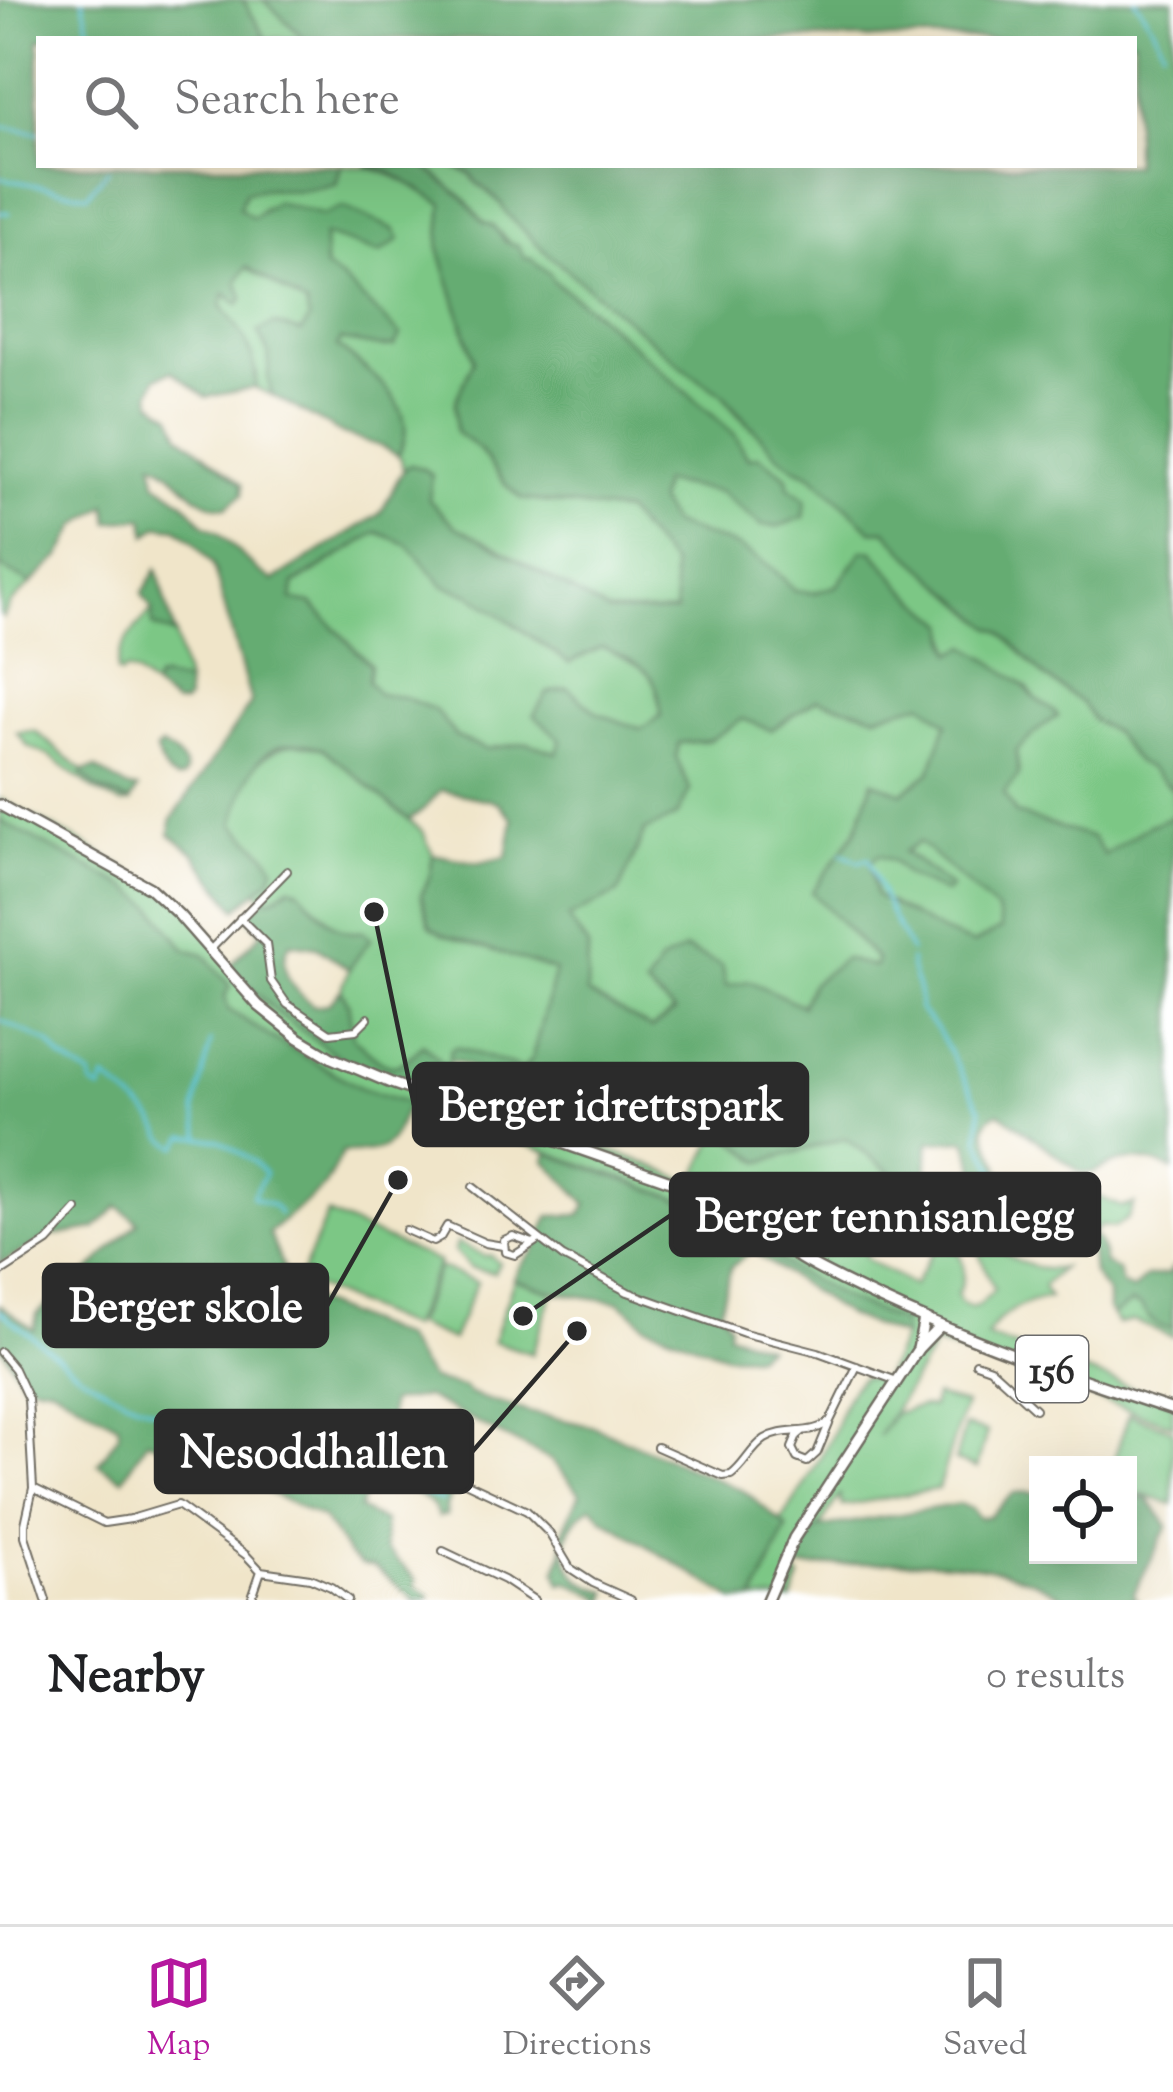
<!DOCTYPE html>
<style>
body{margin:0;font-family:"Sorts Mill Goudy",serif;background:#f6f6f6;color:#202124}
.controls{position:absolute;right:36px;bottom:36px;display:grid;overflow:hidden;border-radius:0px;box-shadow:0 12px 48px #0002}
.controls button{width:108px;height:108px;display:grid;place-items:center;padding:0;border:0;border-bottom:3px solid #e0e0e0;background:#fff;color:#202124;font:60px sans-serif}
.list{margin:0;padding:0;list-style:none}
h2{display:flex;justify-content:space-between;align-items:center;height:156px;margin:0;padding:0 48px;font-size:51px}
h2 small{font-size:39px;font-weight:400;color:#757577}
.icon{flex:none;width:66px;height:66px;fill:none;stroke:currentColor;stroke-width:2;stroke-linecap:round;stroke-linejoin:round}
.map{position:relative;flex:none;width:1173px;height:1600px;overflow:hidden}
.search{position:absolute;background:#fff;box-shadow:0 12px 48px #0002;left:36px;right:36px;top:36px;height:132px;display:flex;align-items:center;gap:30px;box-sizing:border-box;padding:0 42px;border-radius:0px;color:#757577;font-size:45px}
.sheet{height:324px;background:#fff}
nav{display:flex;justify-content:space-around;align-items:center;box-sizing:border-box;height:168px;border-top:3px solid #e0e0e0;background:#fff;font-size:33px;color:#757577}
nav a{display:grid;justify-items:center;gap:6px}
nav .on{color:#b5179e}
.map>svg:first-child{display:block}
</style>
<div class="map">
<svg width="1173" height="1600" viewBox="0 0 1173 1600">
<rect width="100%" height="100%" fill="#fff"/>
<filter id="ink" filterUnits="userSpaceOnUse"><feTurbulence type="fractalNoise" baseFrequency=".00833" numOctaves="2"/><feDisplacementMap in="SourceGraphic" scale="24" xChannelSelector="R" yChannelSelector="G"/><feConvolveMatrix kernelMatrix="1 2 1 2 8 2 1 2 1" color-interpolation-filters="sRGB"/></filter>
<filter id="wash" filterUnits="userSpaceOnUse"><feTurbulence type="fractalNoise" baseFrequency=".004" numOctaves="4" result="noise"/><feDisplacementMap in="SourceGraphic" scale="48" xChannelSelector="R" yChannelSelector="G"/><feGaussianBlur stdDeviation="2.7" result="paint"/><feColorMatrix in="noise" values="0 0 0 0 0 0 0 0 0 0 0 0 0 0 0 0 0 1.4 0 .05"/><feComposite in="paint" operator="in"/></filter>
<g filter="url(#wash)">
<rect width="100%" height="100%" fill="#f0e5c9"/>
<!-- green -->
<path fill="#7cc785" stroke="#547958" stroke-width="3" d="M243,0H264L305,39H266Z
M341,165C382,165 409,183 443,204L439,248L474,360L455,402L456,432L478,448L507,486L522,499L625,512L672,565L676,612H608L487,542L455,527L429,500L410,465L403,470L401,459L398,455C425,410 369,370 336,346L341,340L382,347L394,346L343,280L325,268L324,234L380,253L323,215L302,210L264,208L253,219L239,208L245,192L268,188L296,191L336,185Z
M423,165H450L471,174L476,182L500,202L507,214L549,255L692,374L721,393L738,415L796,468L811,474L872,530H886L907,553L1001,631L1043,675L1083,703L1093,720L1113,732L1173,790V816L1148,826L1104,855L1016,814L1004,793L1016,751L1045,724L1057,717L1037,701L1027,687L1009,676L986,657L953,653L947,625L904,588L873,551H863L837,586L813,593L795,590L772,568L739,547L671,524L658,502L662,482L720,492L762,525L748,458L734,434L592,310L524,258L493,226L484,223L465,199Z
M246,267L307,305L310,320L302,332L273,324C270,348 266,371 272,395L255,388L257,374L221,306L225,294L238,304L243,299L237,281Z
M377,532L408,544L443,585L472,595L569,663L602,647C642,666 659,668 661,716L641,729L597,713L561,740L557,754L528,743L486,749L456,737L435,710L403,697L378,695L368,681L370,664L311,603L291,601L294,585Z
M0,566L31,584L10,604L3,618L0,615Z
M152,610L153,626L175,635L186,683L162,678L156,680L153,688L136,674L125,670L121,674L117,672C117,646 135,629 152,610Z
M817,699L876,715L923,703L947,723L930,772L902,794L873,782L856,831L843,852L846,928L877,961L875,968L803,1006L750,981L726,986L646,987L675,1012L651,1029L586,993L588,947L567,918L618,893L645,831L690,790L676,757L679,743L710,740L743,718L771,730Z
M35,731L83,771L82,775L100,790L129,803L122,804L97,792L51,757L28,746L17,732Z
M294,743L324,748L423,832L433,854L430,876L421,895L430,926L443,934L556,970L532,1058L523,1069L456,1047L450,1051L449,1062L446,1067L423,1044C391,1081 384,1064 352,1038L348,1003L341,990L353,961L354,934L341,932L298,889L290,886L273,898L264,899L257,890L271,878L274,866L267,855L234,824C245,784 248,755 294,743Z
M0,799L81,842L165,893L179,895L214,938L234,973L279,1014L427,1089L442,1085L448,1096L483,1110L635,1159L693,1183L717,1133L731,1138L761,1162L846,1138L899,1179L892,1187L882,1185L857,1237L868,1243L865,1258L913,1286L939,1241C965,1247 969,1272 957,1294L960,1302L971,1308L979,1305L994,1290L971,1233C997,1247 1032,1276 1061,1268L1043,1286L1049,1298C1026,1300 996,1316 987,1337L1173,1402V1425L936,1344L878,1436L895,1413L922,1406L932,1407L935,1396L965,1404L938,1489L842,1506L840,1496L793,1567L800,1578L792,1600H754L787,1528L780,1522C800,1496 816,1466 831,1437C841,1416 844,1391 863,1377L883,1380L903,1337L902,1322L847,1300L795,1271L725,1223L626,1179L361,1088L270,1037L228,1009L225,996L229,986L204,954L185,949L153,907L130,889L0,821Z
M918,841L997,911L1001,929L973,944L942,932L876,896L870,863L879,854L893,861L906,875L950,887L904,851Z
M1069,1192L1090,1193L1122,1207L1134,1204L1128,1218L1114,1228L1100,1226L1093,1233C1079,1228 1065,1216 1050,1215Z
M327,1214L439,1262L410,1328L299,1280Z
M457,1243L485,1256L490,1255L499,1263L494,1273L470,1268L454,1251Z
M439,1267L477,1282L452,1340L415,1325Z
M514,1279L553,1292L532,1354L493,1341Z
M1130,1303L1141,1306C1147,1318 1158,1329 1173,1328V1337L1134,1321L1118,1324L1112,1316Z
M1129,1414L1173,1430V1504L1128,1491V1465H1112Z
M965,1426L987,1432L977,1468L955,1461Z"/>
<!-- forest -->
<path fill="#65ac72" stroke="#486c4e" stroke-width="3" fill-rule="evenodd" d="M0,0H243L266,39H39V165H341L336,184L296,191L268,188L245,192L239,208L253,218L276,202L323,215L343,207L394,229L400,239L380,253L324,235L325,268L343,280L401,335L394,346L382,347L341,340L337,346C368,372 426,408 398,455L377,445L343,434L272,395L268,380L269,355L258,332L273,324L302,332L309,319L306,305L247,267L237,281L243,298L239,305L225,294L221,305C240,331 259,353 255,388L206,397L172,371L157,377L151,393L153,402L172,415L181,435L242,484V495L227,507C193,507 182,474 153,462L156,482L183,501L204,524L219,533L258,571L273,581L379,514C391,500 395,475 410,465L422,468L432,475L429,500L456,527L487,542L608,612H676L672,565L625,512L522,499L507,486L478,448L456,432L455,402L474,360L439,248L443,204L394,174L365,165H423L465,199L484,223L493,226L506,242L518,245L524,258L531,259L549,273L554,282L592,310L734,434L748,458L759,456L788,477L789,487L806,500L804,517L777,527L761,525L720,492L662,482L658,502L672,524L739,547L772,568L795,590L813,593L837,586L863,550L873,551L904,588L948,625L949,641L953,653L967,646C986,657 1005,671 1023,685C1028,689 1031,695 1036,699C1044,706 1050,707 1058,716L1045,724L1016,751L1019,775L1004,793L1016,814L1093,838L1104,855L1148,826L1173,816V1170C1153,1161 1132,1156 1110,1165C1097,1170 1095,1175 1080,1172L999,1112C964,1128 1009,1153 999,1187C986,1196 970,1205 954,1202C913,1193 879,1162 846,1138L761,1162L731,1138L648,1104L590,1070H584L562,1096L551,1103L456,1061L449,1062L450,1050L456,1047L523,1069L532,1058L555,971L443,934L430,926L421,895L430,876L433,854L479,863L507,857L513,819L498,802L441,790L425,808L409,820L324,749C260,727 247,775 234,824L267,855L274,866L271,878L236,909L194,853L170,834L171,821L251,703L213,565L194,541L177,528L159,526L147,535L144,518L110,522L107,505L78,525L61,556L31,584L0,566ZM377,532L407,544L443,585L472,595L569,663L602,647C641,665 659,668 661,716L641,729L597,713L568,688L547,693L534,715L561,740L557,753L528,743L486,749L456,737L435,710L403,697L378,694L368,681L370,665L311,603L292,600L294,584ZM817,699L876,715L923,703L947,723L930,772L902,793L873,781L856,831L812,892L877,960L875,967L844,959L811,984L802,1006L750,981L726,986L722,965L685,949L659,963L646,987L675,1012L651,1028L587,994L588,947L568,918L618,893L645,831L677,816L690,790L676,757L679,743L710,740L743,719L771,730ZM919,842L997,911L1001,929L973,944L942,932L876,896L870,863L879,855L893,861L906,875L945,893L951,888L904,852ZM966,1140L978,1176L943,1183L927,1170L929,1142Z
M264,0H1173V790L1150,769L1137,763L1113,732L1093,720L1082,703L1043,675L1001,631L991,627L907,553L886,530H872L811,474L796,468L778,455L721,393L692,374L549,255L507,214L500,202L476,182L471,174L450,165H1134V39H305Z
M157,569L175,635L153,626L152,610L142,594Z
M162,678L186,683L187,701L184,704L175,705L153,688L156,680Z
M161,746C212,772 169,803 156,750Z
M95,768L128,788L138,789L130,802L100,790L82,774L83,771Z
M0,821L130,889L153,907L185,949L204,954L230,986L225,996L228,1009L270,1037L361,1088L409,1103C388,1146 395,1153 343,1152L324,1187L269,1233L290,1285L308,1299L402,1338L431,1380L463,1387L470,1394L485,1399L532,1413L595,1427L744,1491L787,1527L754,1600H735L604,1519L592,1506C565,1523 555,1556 581,1580C587,1585 600,1589 608,1592L606,1600L567,1581L561,1584L556,1571L563,1551V1531L580,1493L552,1461L426,1397L390,1402L389,1424L378,1457L404,1477L434,1467L452,1490L446,1507L447,1515L438,1517C428,1488 393,1487 367,1482L359,1509L384,1522L385,1549L417,1580L415,1586L430,1595L428,1598L415,1600L374,1567L361,1565L350,1557L323,1519L227,1472L147,1440L123,1479L98,1464L119,1434V1425L50,1386L24,1383L0,1345V1305L34,1330L37,1314L87,1273L138,1222L118,1206L95,1229L51,1236L0,1264Z
M291,886L299,889C316,907 336,939 363,931L371,938L349,969L317,947L290,943C276,970 292,989 314,1006L328,1004L341,990L348,1003L353,1038C384,1064 391,1081 423,1044L446,1067L442,1085L427,1089L342,1059L279,1014L234,973L231,965L262,932L246,915L264,899L273,898Z
M547,1153L682,1200L725,1223L795,1271L847,1300L902,1322L903,1337L848,1316L752,1251L731,1267L720,1309L729,1324L728,1333L767,1346L755,1356L725,1355L646,1325L620,1302L553,1292L514,1279C519,1261 531,1259 537,1245C542,1235 544,1226 550,1216L581,1215L587,1204L545,1160Z
M1050,1215C1062,1217 1067,1222 1077,1227C1100,1239 1100,1239 1105,1264L1118,1270L1122,1285L1133,1290L1146,1277L1167,1274L1173,1267V1328C1158,1329 1147,1318 1141,1306L1131,1303L1112,1316L1108,1310V1295L1093,1274L1091,1251L1084,1244L1065,1248C1053,1237 1046,1231 1050,1215Z
M1030,1492L1038,1494V1555H1128V1497L1148,1499L1168,1526L1133,1595L1137,1600H1063L1062,1596C984,1547 881,1564 793,1568L817,1528L959,1504L972,1509L979,1518L989,1516L1014,1493Z"/>
<g fill="none" stroke-linecap="round" stroke-linejoin="round">
<!-- stream -->
<path stroke="#5dc4d9" stroke-width="3" d="M83,0L91,39
M1135,0L1154,28L1163,49
M1172,65L1173,68
M0,126L39,133
M0,178L87,195L108,170
M0,212L9,213
M841,853L860,862L868,858L889,911L911,952
M910,960C911,981 922,986 919,1009L937,1030L981,1109L979,1139L998,1176L994,1188L973,1204
M0,1020L49,1043L62,1059L91,1077L93,1086L101,1091L105,1078C120,1091 138,1103 152,1118C165,1133 156,1136 178,1147L185,1136L219,1140L253,1161L265,1174L252,1197L274,1206L280,1214
M201,1138L195,1112L211,1041
M0,1311L80,1374L124,1398L194,1426L207,1436L224,1440L247,1458L361,1487L382,1485L418,1492L443,1501"/>
</g>
</g>
<g filter="url(#ink)">
<g fill="none" stroke-linecap="round" stroke-linejoin="round">
<defs>
<path id="street" d="M240,918L266,944L271,981L287,1004L330,1033L356,1030L368,1018
M209,951L287,871
M473,1187L563,1257L628,1292L744,1333L818,1352L897,1381
M406,1230L433,1242L440,1238L447,1226L485,1243L503,1246
M533,1243L513,1236L504,1240L505,1252L515,1255L538,1240
M0,1273L48,1242L77,1210
M0,1352L14,1369L28,1399L33,1488L25,1524V1536L46,1600
M976,1363L990,1368L1035,1409
M389,1424L465,1482L527,1511L549,1533L570,1568L593,1583L631,1600
M803,1431L797,1436L792,1448L797,1458L807,1462L817,1453L829,1424
M657,1447L723,1476L731,1475C744,1466 751,1448 765,1439C786,1426 811,1437 830,1421L857,1366
M33,1488L104,1523L131,1519L178,1505L246,1555L261,1571L310,1578L331,1587L348,1600
M443,1551L504,1580L534,1600
M251,1600L261,1571"/>
<path id="secondary" d="M918,1349L924,1319
M767,1600L794,1538L918,1349L940,1326"/>
<path id="primary" d="M0,805L150,888L179,915L258,1005L299,1038L332,1058L391,1083L679,1184C730,1207 772,1245 821,1270C934,1329 1053,1370 1173,1410"/>
</defs>
<!-- street casing -->
<use href="#street" stroke="#706c62" stroke-width="10"/>
<!-- secondary casing -->
<use href="#secondary" stroke="#706c62" stroke-width="14"/>
<!-- primary casing -->
<use href="#primary" stroke="#706c62" stroke-width="14"/>
<!-- street -->
<use href="#street" stroke="#fff" stroke-width="6"/>
<!-- secondary -->
<use href="#secondary" stroke="#fff" stroke-width="9"/>
<!-- primary -->
<use href="#primary" stroke="#fff" stroke-width="9"/>
</g>
</g>
<g text-anchor="middle" stroke-width="12" stroke-linejoin="round" paint-order="stroke">
<!-- shield labels -->
<rect fill="#fff" stroke="#6b6b6b" stroke-width="3" x="1016" y="1336" width="72" height="66" rx="9"/>
<g font-size="39" font-weight="bold" fill="#2b2b2b">
<text x="1052" y="1383">156</text>
</g>
</g>
<!-- callouts -->
<path fill="none" stroke="#2b2b2b" stroke-width="4.5" d="M374 912L414 1105M523 1316L671 1215M398 1180L327 1306M577 1331L472 1452"/>
<g fill="#2b2b2b" stroke="#fff" stroke-width="4.5">
<circle cx="374" cy="912" r="12"/>
<circle cx="523" cy="1316" r="12"/>
<circle cx="398" cy="1180" r="12"/>
<circle cx="577" cy="1331" r="12"/>
</g>
<g fill="#2b2b2b" stroke="#2b2b2b" stroke-width="4.5">
<rect x="414" y="1064" width="393" height="81" rx="12"/>
<rect x="671" y="1174" width="428" height="81" rx="12"/>
<rect x="44" y="1265" width="283" height="81" rx="12"/>
<rect x="156" y="1411" width="316" height="81" rx="12"/>
</g>
<g font-size="45" text-anchor="middle" font-weight="bold" fill="#fff">
<text x="611" y="1120">Berger idrettspark</text>
<text x="885" y="1231">Berger tennisanlegg</text>
<text x="186" y="1321">Berger skole</text>
<text x="314" y="1467">Nesoddhallen</text>
</g>
</svg>
<div class="controls">
<button><svg class="icon" aria-label="locate" viewBox="0 0 24 24"><circle cx="12" cy="12" r="6"/><path d="M12 2v4M12 18v4M2 12h4M18 12h4"/></svg></button>
</div>
<div class="search"><svg class="icon" aria-label="search" viewBox="0 0 24 24"><circle cx="10" cy="10" r="6"/><path d="M15 15l6 6"/></svg>Search here</div>
</div>
<section class="sheet">
<h2>Nearby<small>0 results</small></h2>
<ul class="list">
</ul>
</section>
<nav>
<a class="on"><svg class="icon" aria-label="map" viewBox="0 0 24 24"><path d="M3 6l6-2 6 2 6-2v14l-6 2-6-2-6 2zM9 4v14M15 6v14"/></svg>Map</a>
<a><svg class="icon" aria-label="directions" viewBox="0 0 24 24"><path d="M12 3l9 9-9 9-9-9zM9 14v-3h6M13 9l2 2-2 2"/></svg>Directions</a>
<a><svg class="icon" aria-label="saved" viewBox="0 0 24 24"><path d="M7 4h10v16l-5-4-5 4z"/></svg>Saved</a>
</nav>
